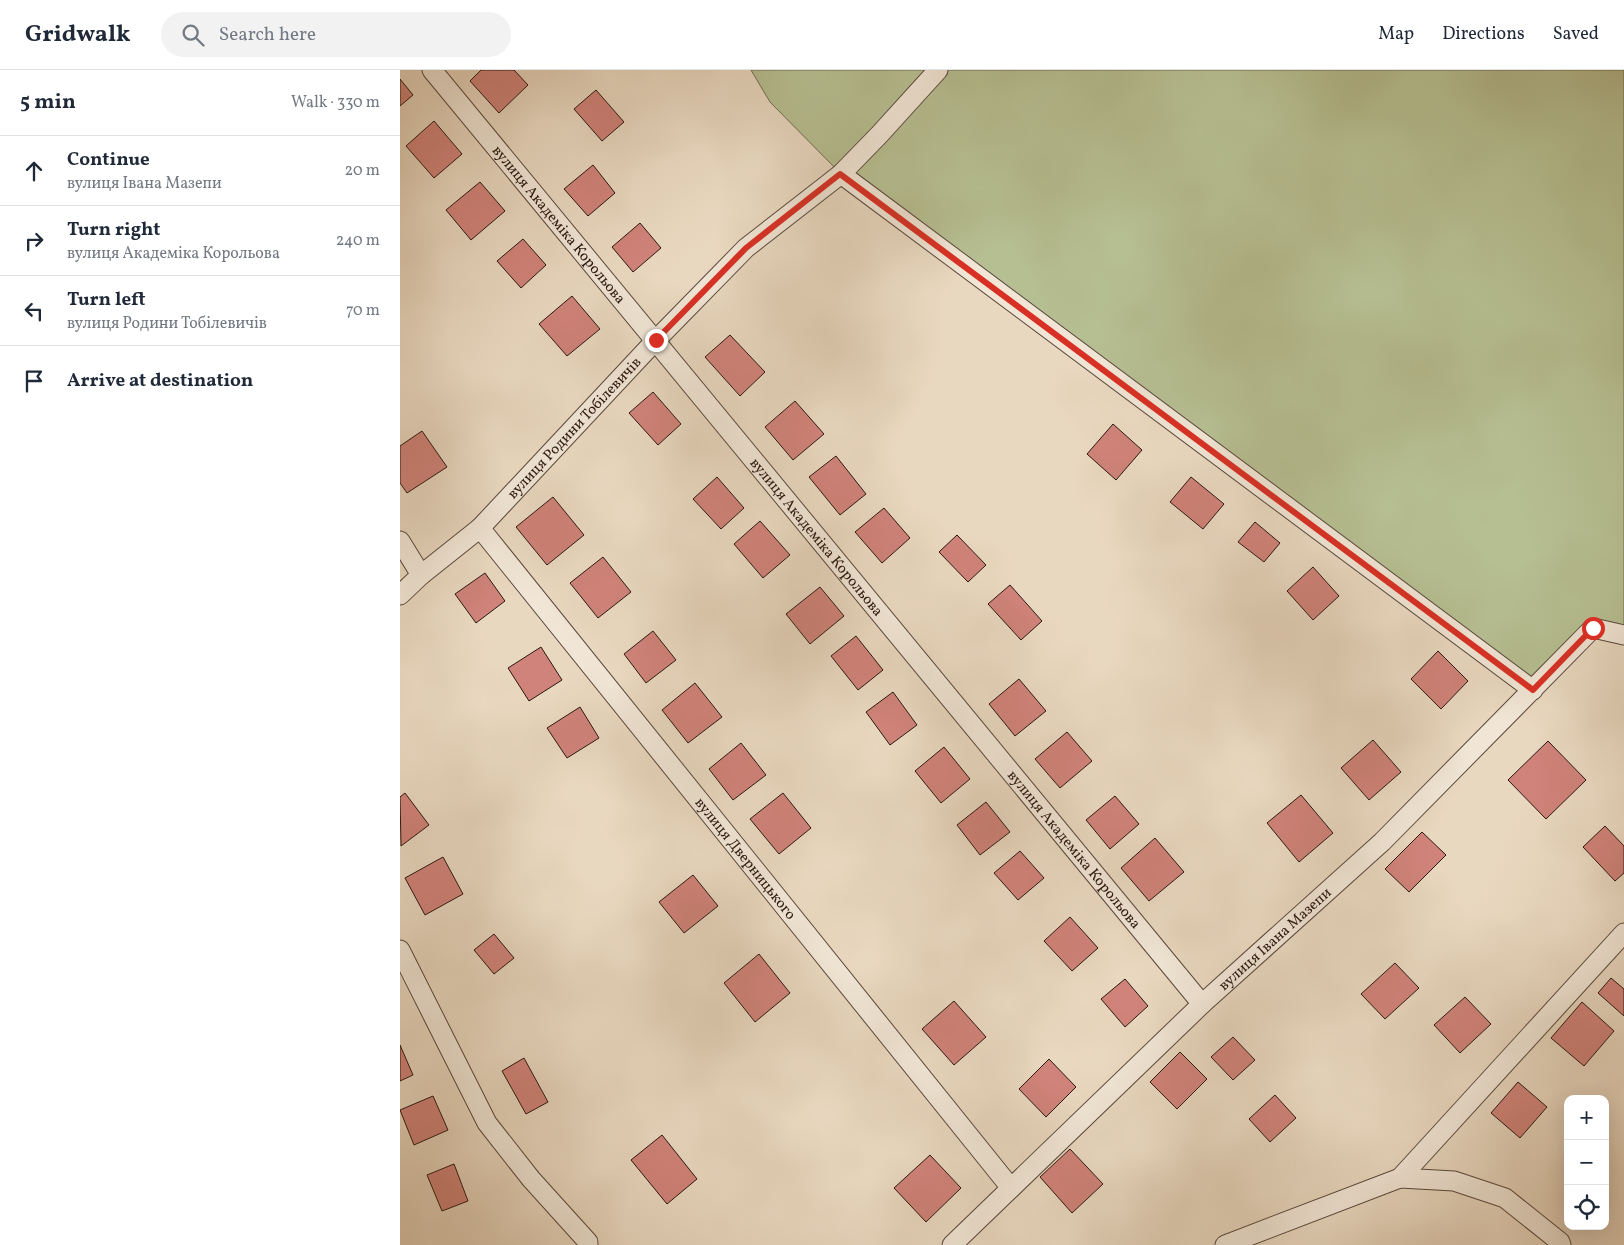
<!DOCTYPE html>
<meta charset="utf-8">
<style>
body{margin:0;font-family:Vollkorn,serif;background:#f2f2f3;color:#1f2937}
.controls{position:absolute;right:15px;bottom:15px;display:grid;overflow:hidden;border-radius:10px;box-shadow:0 5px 20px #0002}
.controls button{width:45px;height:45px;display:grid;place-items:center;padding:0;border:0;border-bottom:1px solid #e0e1e3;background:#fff;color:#1f2937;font:25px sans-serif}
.stop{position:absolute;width:15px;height:15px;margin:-11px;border:4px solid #d93025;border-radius:50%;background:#fff}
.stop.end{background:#d93025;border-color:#fff;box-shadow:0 1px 5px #0008}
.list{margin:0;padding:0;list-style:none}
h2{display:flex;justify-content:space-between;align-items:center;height:65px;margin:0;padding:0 20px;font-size:21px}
h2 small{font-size:16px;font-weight:400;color:#747a83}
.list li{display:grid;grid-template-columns:32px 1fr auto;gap:15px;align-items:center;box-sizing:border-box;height:70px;padding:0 20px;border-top:1px solid #e0e1e3}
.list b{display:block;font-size:19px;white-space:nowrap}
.list p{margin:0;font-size:16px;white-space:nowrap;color:#747a83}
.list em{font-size:16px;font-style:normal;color:#747a83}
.icon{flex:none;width:28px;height:28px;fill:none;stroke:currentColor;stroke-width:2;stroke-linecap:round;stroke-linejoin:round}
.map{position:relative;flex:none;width:1224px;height:1175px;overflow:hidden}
header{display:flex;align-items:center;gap:30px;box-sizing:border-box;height:70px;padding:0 25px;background:#fff;border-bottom:1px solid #e0e1e3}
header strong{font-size:24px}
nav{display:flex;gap:28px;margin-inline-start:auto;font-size:18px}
.search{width:350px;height:45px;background:#f2f2f3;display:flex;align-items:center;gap:12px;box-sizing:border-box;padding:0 18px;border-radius:28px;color:#747a83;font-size:19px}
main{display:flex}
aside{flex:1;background:#fff}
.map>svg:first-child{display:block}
</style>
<header>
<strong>Gridwalk</strong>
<div class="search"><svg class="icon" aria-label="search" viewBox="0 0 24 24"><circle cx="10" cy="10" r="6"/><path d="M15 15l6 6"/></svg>Search here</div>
<nav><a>Map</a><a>Directions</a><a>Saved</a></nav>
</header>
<main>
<aside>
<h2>5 min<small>Walk · 330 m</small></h2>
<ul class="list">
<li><svg class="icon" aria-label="ahead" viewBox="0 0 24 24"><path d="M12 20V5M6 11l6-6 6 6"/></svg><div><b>Continue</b><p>вулиця Івана Мазепи</p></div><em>20 m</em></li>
<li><svg class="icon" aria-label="right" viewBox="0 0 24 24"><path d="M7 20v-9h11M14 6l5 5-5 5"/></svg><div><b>Turn right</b><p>вулиця Академіка Корольова</p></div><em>240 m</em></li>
<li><svg class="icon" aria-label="left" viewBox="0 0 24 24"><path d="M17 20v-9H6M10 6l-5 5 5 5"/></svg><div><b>Turn left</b><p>вулиця Родини Тобілевичів</p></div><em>70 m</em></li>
<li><svg class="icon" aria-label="arrive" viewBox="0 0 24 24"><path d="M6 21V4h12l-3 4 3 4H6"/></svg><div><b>Arrive at destination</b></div></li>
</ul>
</aside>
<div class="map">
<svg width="1224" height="1175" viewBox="0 0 1224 1175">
<rect width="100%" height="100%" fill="#e9d8c0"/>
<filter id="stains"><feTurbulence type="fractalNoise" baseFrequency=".004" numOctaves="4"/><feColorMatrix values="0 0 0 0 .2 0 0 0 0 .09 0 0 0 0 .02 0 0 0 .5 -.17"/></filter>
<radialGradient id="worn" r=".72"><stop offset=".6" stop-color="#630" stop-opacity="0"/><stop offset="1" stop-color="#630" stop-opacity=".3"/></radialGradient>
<!-- green -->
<path fill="#b6bf92" stroke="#706c51" d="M351,0H1224V565L1193,558L1133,620L441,104L370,32Z"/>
<!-- building -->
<path fill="#d0837a" stroke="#2a1810" d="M81,0H114L128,15L99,43L70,11Z
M0,9L13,25L0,36Z
M196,20L224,52L202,71L174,39Z
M34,51L62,84L34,108L6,76Z
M193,95L215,123L188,146L164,119Z
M80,112L105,141L71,170L46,140Z
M240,153L261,178L233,202L212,177Z
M123,169L146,195L121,218L97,191Z
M172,226L200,259L167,286L139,254Z
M330,265L365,302L340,326L305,287Z
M253,322L281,354L258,375L229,343Z
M395,331L424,364L393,390L365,357Z
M713,354L742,380L716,410L687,384Z
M22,361L47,397L7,423L0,413V376Z
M436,386L466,424L440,445L409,407Z
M317,407L344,438L321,459L293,429Z
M791,407L824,434L803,459L770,432Z
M153,427L184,465L147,495L116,457Z
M484,438L510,468L482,493L455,462Z
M360,451L390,485L363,508L334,474Z
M855,452L880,473L864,492L838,472Z
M557,465L586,495L568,512L539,482Z
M203,487L231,522L198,548L170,513Z
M913,497L939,526L913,550L887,521Z
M85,503L105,531L76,553L55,524Z
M610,515L642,551L621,570L588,534Z
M420,517L444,546L410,574L386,544Z
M253,561L276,590L246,613L224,584Z
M456,566L483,600L458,620L431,586Z
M141,577L162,610L129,631L108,598Z
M1038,581L1068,611L1041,639L1011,609Z
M619,609L646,641L615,666L589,634Z
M295,613L322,647L288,673L262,640Z
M493,622L517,655L490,675L466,642Z
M180,637L199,668L167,688L147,658Z
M667,662L692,691L660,718L635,689Z
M973,670L1001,702L969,730L941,698Z
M1148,671L1186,710L1146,749L1108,710Z
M341,673L366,705L333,730L309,699Z
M544,677L570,709L541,733L515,701Z
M5,723L29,755L1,776L0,727Z
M383,723L411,758L379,784L350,749Z
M901,725L933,763L899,792L867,753Z
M715,726L739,754L710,779L686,750Z
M586,732L610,762L580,785L557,755Z
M1205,756L1224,776V803L1215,811L1183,777Z
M1022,762L1046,785L1009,822L985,799Z
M755,768L784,802L749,831L721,798Z
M620,781L644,808L618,830L594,803Z
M43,787L63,824L25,845L5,808Z
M293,805L318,836L284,863L259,832Z
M670,847L698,878L672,901L644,871Z
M94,864L114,888L94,904L74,880Z
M359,884L390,923L355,952L324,913Z
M995,893L1019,918L985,949L961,924Z
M1211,908L1224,919V946L1198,923Z
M725,909L748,936L725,957L701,929Z
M1065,927L1091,954L1060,983L1034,955Z
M554,931L586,967L554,995L522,959Z
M1182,932L1214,961L1184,996L1151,968Z
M833,967L855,990L833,1010L811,987Z
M0,975L13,1005L0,1011Z
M780,982L807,1009L777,1039L750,1012Z
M124,988L148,1032L126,1044L102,1001Z
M649,989L676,1017L646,1047L619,1019Z
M1118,1012L1147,1037L1120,1068L1091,1043Z
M875,1025L896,1048L870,1072L849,1049Z
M33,1026L48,1060L14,1075L0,1040Z
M262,1065L297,1109L267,1134L231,1090Z
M670,1079L703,1114L672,1143L640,1107Z
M530,1085L561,1118L526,1152L494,1118Z
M54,1094L68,1131L42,1141L27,1105Z"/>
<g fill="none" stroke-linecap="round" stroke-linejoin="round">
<defs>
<g id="minor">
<path id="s1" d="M32,0L802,934"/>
<path d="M441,104L1133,620"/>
<path id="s2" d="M80,458L611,1118"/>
<path d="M0,471L21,505"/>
<path id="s3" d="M0,525L21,505L80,458L256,270L346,178L441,104L479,65L538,0"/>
<path d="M0,880L87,1053L131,1109L188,1172V1175"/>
<path d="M1000,1108L1224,863"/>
<path id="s4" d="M552,1175L802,934L982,772L1193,558L1224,565"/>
<path d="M825,1175L1000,1108L1054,1111L1105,1128L1160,1172L1161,1175"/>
</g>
</defs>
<!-- minor casing -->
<use href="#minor" stroke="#5a483c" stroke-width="21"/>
<!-- minor -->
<use href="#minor" stroke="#f1e6d6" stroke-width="19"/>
</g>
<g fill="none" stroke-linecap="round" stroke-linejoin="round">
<!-- route -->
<path stroke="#d93025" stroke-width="6" d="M256,270L346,178L440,104L1133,620L1193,558"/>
</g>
<g text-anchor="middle" stroke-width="4.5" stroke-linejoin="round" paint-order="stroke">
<!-- street labels -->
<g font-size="15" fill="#2a1810" stroke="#f1e6d6">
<text dy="5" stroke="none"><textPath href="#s1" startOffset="200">вулиця Академіка Корольова</textPath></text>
<text dy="5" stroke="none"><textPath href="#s3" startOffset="242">вулиця Родини Тобілевичів</textPath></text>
<text dy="5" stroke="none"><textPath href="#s1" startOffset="605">вулиця Академіка Корольова</textPath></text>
<text dy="5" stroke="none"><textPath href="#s1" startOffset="1010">вулиця Академіка Корольова</textPath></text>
<text dy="5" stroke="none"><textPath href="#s2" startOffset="424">вулиця Дверницького</textPath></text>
<text dy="5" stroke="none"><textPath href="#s4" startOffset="445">вулиця Івана Мазепи</textPath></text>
</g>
</g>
<rect width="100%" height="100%" filter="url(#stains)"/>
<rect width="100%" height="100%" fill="url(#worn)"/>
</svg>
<div class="controls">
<button>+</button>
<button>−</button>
<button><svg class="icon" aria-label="locate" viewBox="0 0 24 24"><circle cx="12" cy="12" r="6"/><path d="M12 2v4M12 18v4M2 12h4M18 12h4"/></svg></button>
</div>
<div class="stop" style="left:1193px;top:558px"></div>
<div class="stop end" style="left:256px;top:270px"></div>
</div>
</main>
